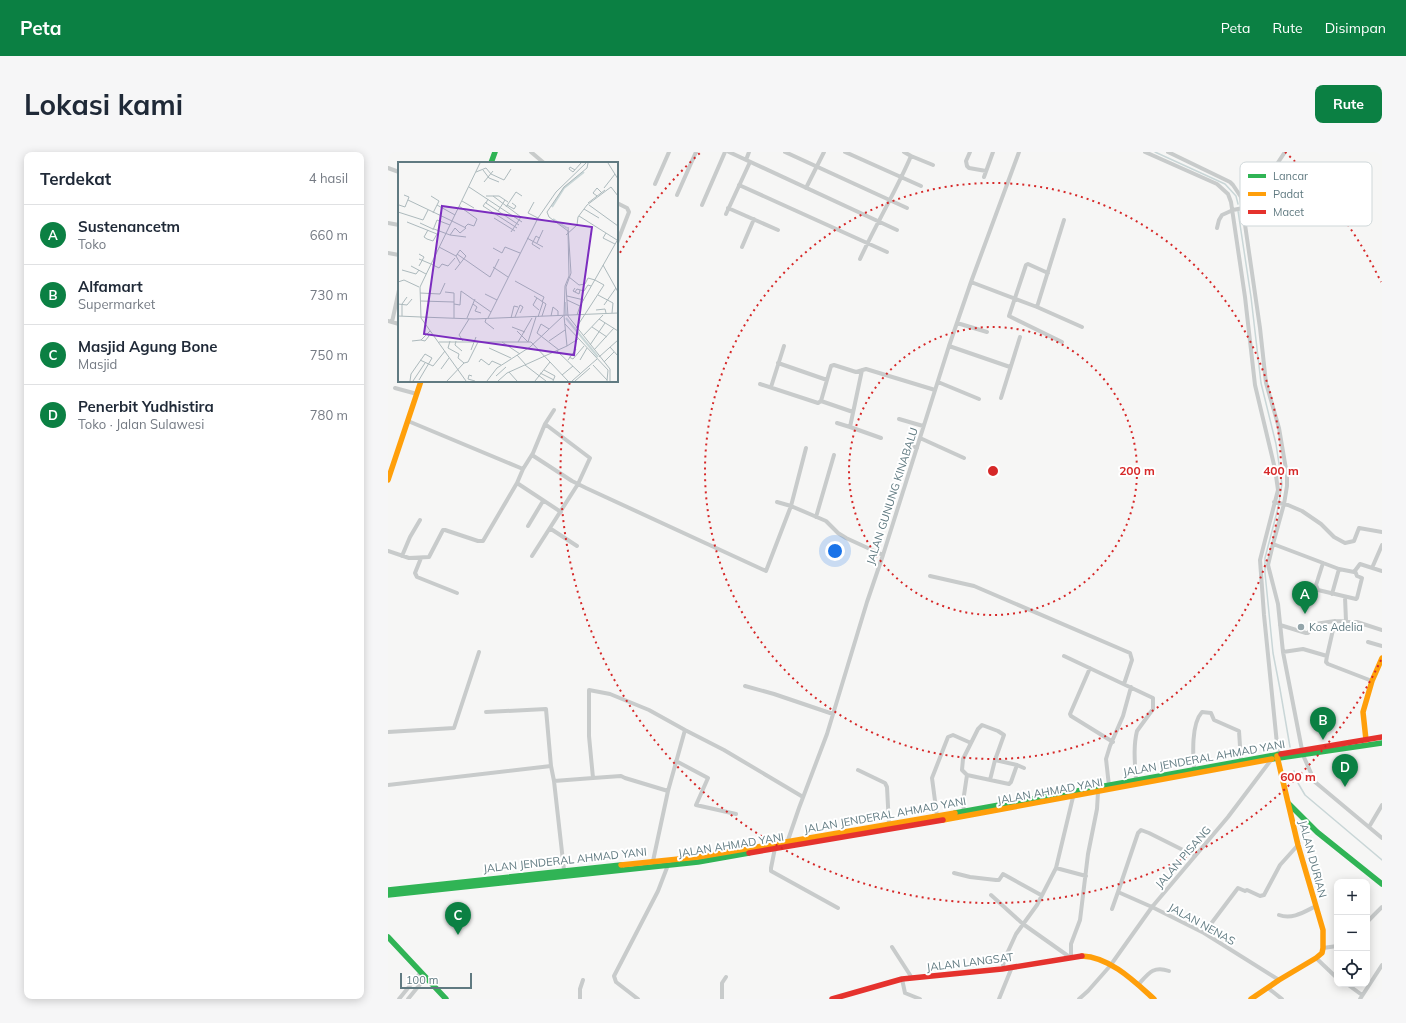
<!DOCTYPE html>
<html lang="id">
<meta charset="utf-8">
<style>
body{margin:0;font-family:Mulish,sans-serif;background:#f6f6f7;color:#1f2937}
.controls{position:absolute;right:12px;bottom:12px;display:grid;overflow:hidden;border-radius:8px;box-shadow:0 2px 10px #0003}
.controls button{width:36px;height:36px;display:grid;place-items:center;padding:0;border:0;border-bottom:1px solid #e0e1e3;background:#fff;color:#1f2937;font:20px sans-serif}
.scale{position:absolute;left:12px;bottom:10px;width:72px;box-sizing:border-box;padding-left:4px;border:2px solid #607a81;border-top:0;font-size:11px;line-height:14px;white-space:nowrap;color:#607a81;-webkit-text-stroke:3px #fff;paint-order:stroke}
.you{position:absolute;left:447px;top:399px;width:14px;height:14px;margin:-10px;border:3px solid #fff;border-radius:50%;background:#1a73e8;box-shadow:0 0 0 6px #1a73e833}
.badge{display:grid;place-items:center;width:26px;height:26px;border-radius:50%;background:#0b8043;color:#fff;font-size:13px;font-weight:700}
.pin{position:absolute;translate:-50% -33px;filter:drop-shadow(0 1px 2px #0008)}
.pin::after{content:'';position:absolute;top:21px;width:14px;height:12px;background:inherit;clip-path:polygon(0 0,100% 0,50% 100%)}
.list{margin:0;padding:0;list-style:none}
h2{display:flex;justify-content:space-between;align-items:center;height:52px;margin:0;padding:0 16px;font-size:17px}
h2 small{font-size:13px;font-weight:400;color:#747a83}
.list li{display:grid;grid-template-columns:26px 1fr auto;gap:12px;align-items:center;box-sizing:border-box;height:60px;padding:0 16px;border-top:1px solid #e0e1e3}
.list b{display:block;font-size:15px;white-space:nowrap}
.list p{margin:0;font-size:13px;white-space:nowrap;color:#747a83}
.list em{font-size:13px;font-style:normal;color:#747a83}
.icon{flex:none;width:22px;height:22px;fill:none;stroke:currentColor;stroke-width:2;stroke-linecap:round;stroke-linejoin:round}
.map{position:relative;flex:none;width:994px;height:847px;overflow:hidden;border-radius:8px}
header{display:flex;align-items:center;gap:24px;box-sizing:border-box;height:56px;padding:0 20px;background:#0b8043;color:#fff}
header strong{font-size:19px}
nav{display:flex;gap:22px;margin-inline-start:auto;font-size:14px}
.intro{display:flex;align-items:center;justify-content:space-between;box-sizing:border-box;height:96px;padding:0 24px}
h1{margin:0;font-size:28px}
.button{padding:10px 18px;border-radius:8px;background:#0b8043;color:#fff;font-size:14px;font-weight:700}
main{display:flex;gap:24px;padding:0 24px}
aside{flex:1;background:#fff;border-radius:8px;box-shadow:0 2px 10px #0003}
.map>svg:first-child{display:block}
</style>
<header>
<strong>Peta</strong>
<nav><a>Peta</a><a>Rute</a><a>Disimpan</a></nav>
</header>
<div class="intro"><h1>Lokasi kami</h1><a class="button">Rute</a></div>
<main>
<aside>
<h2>Terdekat<small>4 hasil</small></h2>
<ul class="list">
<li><span class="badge">A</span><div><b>Sustenancetm</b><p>Toko</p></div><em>660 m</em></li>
<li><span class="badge">B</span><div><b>Alfamart</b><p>Supermarket</p></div><em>730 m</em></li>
<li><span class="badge">C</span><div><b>Masjid Agung Bone</b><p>Masjid</p></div><em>750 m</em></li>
<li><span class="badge">D</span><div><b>Penerbit Yudhistira</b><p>Toko · Jalan Sulawesi</p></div><em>780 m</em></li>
</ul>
</aside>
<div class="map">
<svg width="994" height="847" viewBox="0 0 994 847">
<rect width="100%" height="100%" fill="#f6f6f5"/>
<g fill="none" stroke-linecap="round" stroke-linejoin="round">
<!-- stream -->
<path stroke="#c9d6d7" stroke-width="1.5" d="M767,0L837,32L848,44L850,52
M850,59L863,145L873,231L888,292L894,332L890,356L877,406V421L885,501L892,537L902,595
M906,619L910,631L917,643L994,708"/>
<!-- street -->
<path stroke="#c8cbcb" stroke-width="4" d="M143,0L156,11
M341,0L509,78
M397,0L519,56
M457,0L533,34
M582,0L578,9L579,14L581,16L598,19
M757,0L829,32L840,42L843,50L857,145L867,233L887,317L890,338L872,408L876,463L890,602
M780,0L842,30L845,33L853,45L872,176L878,231L891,276L899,323V334L896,352L885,392L880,413L890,452L895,500L915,603L927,630L994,686
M523,4L545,13
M358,8L361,0
M0,16L11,20
M596,25L605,0
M267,32L281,0
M351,33L499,100
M418,36L436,0
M289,43L308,0
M229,51L239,56L241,60L229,91
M314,53L337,0
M340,56L390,78
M338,62L362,10
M0,71L11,73
M829,76L831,68L834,63L845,58L855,56L885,18L897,0
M354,95L366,67
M0,101L11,103
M472,107C488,72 508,39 523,4L516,0
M660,121L640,112L638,113L621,164L674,190
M583,130L649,155L694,175
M649,155L676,68
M0,169L11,172
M4,170L11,138
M569,171L599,180
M561,194L622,215
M390,211L439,228
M550,230L591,247
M372,232L430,251L433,249L443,214L446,213L468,220L478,217L547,238
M383,235L396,194
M7,236L29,242
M613,246L632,185
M433,249L465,260
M511,267L535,274
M20,269L135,317L129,331L173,360
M449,271L462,275L474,218
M157,272L166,258
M462,275L493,286
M532,286L576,306
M517,292L529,296
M144,303L184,329L198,336L378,419L403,354L418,296
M135,317L145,301L157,272L202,306L190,332L144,404
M389,350L403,354L438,369L450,381L458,386L495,403
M886,350L900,353L914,359L933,372L946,385L957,391L966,389L971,376L994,380
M428,365L446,303
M140,374L155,349
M163,377L189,394
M885,392L951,417
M0,399L21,406L41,405L55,378H57L90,389H95L129,331
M14,404L22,385L32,368
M33,406L27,421L29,425L69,441
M935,411L928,433L930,438L968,447L969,446L974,426L969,424L967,419
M984,416L994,393
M542,424L586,434L742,501L744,508L736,532
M944,442L951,417L966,420L972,412L994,419
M957,445L958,469
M892,473L918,481H920L927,472L947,469L969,470L994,478
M980,490L994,494
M895,500L915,497L939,504L938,510L940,512L984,529
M676,504L765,546V557L749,579C745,595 747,612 748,629
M939,504L947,469
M702,516L682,562L683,564L725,590
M357,534L386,542L445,562
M98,560L158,557L163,614
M0,580L66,576L91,500
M607,608L629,613L636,616
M288,609L320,626L308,653L348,662
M470,618L497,631L499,635L501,673
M806,618C805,603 803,572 814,560L823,561L826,568L851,579L853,609
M579,623L621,632L623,630L629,613
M205,626L233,624L237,626L280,639
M166,629L205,626L201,584V538L222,542L261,558L297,578L336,598L415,645
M0,633L163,614L166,629L176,718
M721,634L718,607L722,594L735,564L743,535
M576,660L575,650L579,623L574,618L575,607L590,577L594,573L610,579L616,583L607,608L602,628
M549,664L544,626L560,585L565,583L583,591
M981,675L994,653
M399,691L411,656L439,582L479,450L495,403L561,194L583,130L631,0
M387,696L383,716V719L450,756
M807,704L761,681L753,678L750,681L730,740L764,755L816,781L891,828
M265,709L280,639L297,578
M668,716L698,724
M566,721L582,725L608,728H611L615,722L653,743
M603,743L635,772L683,806
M724,757L730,740
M891,763C904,768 916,760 928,754
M979,770L994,755
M816,781L850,736L857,739L859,738L872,744L876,743L892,713L910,693
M504,795L524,826
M935,796L949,794
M683,806V792L692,768L700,702L709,657L710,640
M928,806L949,826
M614,817L617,806L628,782L649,753L668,716L685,645
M514,827L517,841L532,847
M959,832L974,843
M750,833C760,822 765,813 781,819
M880,836L894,847
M11,847L33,820
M20,847L38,825
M192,847V837L195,828
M250,847L228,830L226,824L270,739L280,713
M334,847V831L338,825
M611,847L624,815
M691,847L700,839L722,814L764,755L840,665L883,608
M972,847L994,813"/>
<!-- fast -->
<path stroke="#30b455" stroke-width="5.5" d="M103,11L107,0
M884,607L994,591
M901,652L929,680L994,732
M567,661L893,602
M0,738L233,713
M0,743L310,710L361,701
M0,785L58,847"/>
<!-- slow -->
<path stroke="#ff9f0a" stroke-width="5.5" d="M0,328L33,229
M978,588L975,560L984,529L994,506
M555,668L884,607
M233,713L310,705L567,661
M694,804C722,805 747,830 766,847
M863,847L891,828L928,806L934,801L935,796V778L910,693L889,604"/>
<!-- jam -->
<path stroke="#e5322d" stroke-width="5.5" d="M893,602L994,585
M361,701L555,668
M444,847L514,827L614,817L694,804"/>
</g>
<!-- distance rings -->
<g fill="none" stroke="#d62828" stroke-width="2" stroke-dasharray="2 4">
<circle cx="605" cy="319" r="144"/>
<circle cx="605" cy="319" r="288"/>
<path d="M993 508A432 432 0 0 1 182 229M229 106A432 432 0 0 1 313 0M897 0A432 432 0 0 1 993 130"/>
</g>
<!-- markers -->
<circle fill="#94a5aa" stroke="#fff" stroke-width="1.5" cx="913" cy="475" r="4"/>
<g text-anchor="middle" stroke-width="4" stroke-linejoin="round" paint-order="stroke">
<!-- street labels -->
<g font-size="11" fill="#607a81" stroke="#fff">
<text transform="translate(504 344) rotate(-72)" y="4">JALAN GUNUNG KINABALU</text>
<text transform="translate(816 606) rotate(-10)" y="4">JALAN JENDERAL AHMAD YANI</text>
<text transform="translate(662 639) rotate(-10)" y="4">JALAN AHMAD YANI</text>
<text transform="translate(497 663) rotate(-10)" y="4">JALAN JENDERAL AHMAD YANI</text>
<text transform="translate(343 693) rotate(-9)" y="4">JALAN AHMAD YANI</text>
<text transform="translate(795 705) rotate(-49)" y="4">JALAN PISANG</text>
<text transform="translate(925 707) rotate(75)" y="4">JALAN DURIAN</text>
<text transform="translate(177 708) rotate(-6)" y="4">JALAN JENDERAL AHMAD YANI</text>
<text transform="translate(814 772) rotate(29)" y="4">JALAN NENAS</text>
<text transform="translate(582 810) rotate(-7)" y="4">JALAN LANGSAT</text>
</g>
<!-- poi labels -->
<g font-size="11" fill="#607a81" stroke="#fff" text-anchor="start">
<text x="921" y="479">Kos Adelia</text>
</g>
</g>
<!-- overview -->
<g transform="translate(10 10)">
<rect width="220" height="220" fill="#f6f6f5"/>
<path fill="none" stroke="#c9d6d7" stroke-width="2" d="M154,45L166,26L186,10M155,57L169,66M167,140L168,153M168,156L200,195"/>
<path fill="none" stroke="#acb9bc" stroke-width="1" d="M210,1L220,17M85,8L91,16L101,20M177,8L172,5L171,7L175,10L183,1M78,10L88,6L93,12L106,18L113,7M86,20L95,9M71,25L124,60M206,26L217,12M33,34L41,39L35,51M88,34H101L110,40M95,34L123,55L113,70M199,34L195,31L199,26L204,31M90,37L88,41L100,49M10,38L54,59M64,39L76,46M88,40L85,44L119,66M136,40L130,51L140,56M190,41L207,28M1,43L7,45L11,35L6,33M39,43L57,53M109,43L116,47L118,44L114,41M191,43L220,64M61,44L79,57L76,64L70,62L67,65M108,45L118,30L124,34M186,47L201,56M100,49L121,63M100,49L107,38M0,50L25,58L30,48M181,54L219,78M96,56L117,69M9,60L39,72M22,61L35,67M170,65L173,111L168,125L170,154L212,207V219M36,67L52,73L57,66L62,71L68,66L54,59M30,68L26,75L29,77L35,79L39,72M35,68L39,58L52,63M208,71L205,76L217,82M52,73L68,75M168,73L179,63L180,55L189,43L213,25L220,34M129,76L145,85M141,76L138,74L134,82L142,87M139,81L145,68M41,85L58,94L62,101M95,86L104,91L107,85L122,91M59,92L92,115L101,97M21,97L33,102M33,102L41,106L44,102L50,104L57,96M205,103L220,130M13,104L28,112M21,104L26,95L21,92M95,105L110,115M4,108L18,112L21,108M57,108L68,94L62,88L58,94M171,115L181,123L187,122L190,116L197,118M117,119L146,135L144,140M0,120L6,118L21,125M177,126L175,129L181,132L182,128M47,130L56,131V140M177,130L179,127L186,129L190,123L193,124M22,131L42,132L47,121M87,132L99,138M200,133L215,141L214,151M136,134L148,142L144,154M169,134L186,138M139,136L135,143L141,148M169,138L182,144M23,139L56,140V156M0,142L9,143L14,137M56,142L62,143L63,129L93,150M75,142L79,145L77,149L83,151M206,143L218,126M198,148L207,147L208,151M179,153L182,144L220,77M0,154L23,155M4,154V142L9,135M153,154L155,145L160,149V154M23,155L76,157L220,151M117,155L122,143L125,145L122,151M140,155L145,140M69,156L77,137M90,156L140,56L158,30L188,1M113,156L116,144L120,145M88,157L87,160L96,167M201,157L220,169M167,162L210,208L209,219M114,165L127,170M194,165L209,175M178,166L206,123L197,118M151,167L143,162L139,171L161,188M119,169L130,180L138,155M185,174L205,153M23,178L27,179L31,174L30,172M14,179L23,178L32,169M52,179L50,186L61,192L60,196L66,201M58,179L57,183L64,189M65,179L61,173L71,157M151,179L167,168M41,180H133L170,219M104,180L122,192M120,180L134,156M192,183L207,161M169,184L180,177M212,185L220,194M91,186L113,196M73,188L78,175M196,188L216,166M159,189L183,212M119,193L128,203M171,195L175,197L186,184M201,195L220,178M22,198L35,204L47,189M170,198L178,187M182,198L189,186M81,200L83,197L91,203L94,199L103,203M206,200L216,190M127,203L148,219M195,203L209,218M43,207L51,196M146,208L157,214L155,219M111,210L119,219M142,211L156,218M164,213L175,204M74,214L71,213L70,217L77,219M98,214L108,205M12,219L13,212L27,192L34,196L21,218M15,219L27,201M49,219L66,201L70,200L80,180M68,219L23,156L22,125L82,1M89,219L99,206L132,185L165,154M100,219L109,211L169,184L166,154L167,124L171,114L170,69L151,55L149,50L166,25L189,6L190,1M137,219L152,200M174,219L199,197M177,219L192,206"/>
<path fill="#7b2cbf" fill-opacity="0.15" stroke="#7b2cbf" stroke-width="2" d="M44,44L194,65L176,193L26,172Z"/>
<rect width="220" height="220" fill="none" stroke="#607a81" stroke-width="2"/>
</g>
<!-- legend -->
<rect x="852" y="10" width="132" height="64" rx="6" fill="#fff" stroke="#cfd7d9" stroke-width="1"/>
<rect x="860" y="22" width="18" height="4" fill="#30b455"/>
<rect x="860" y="40" width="18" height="4" fill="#ff9f0a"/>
<rect x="860" y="58" width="18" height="4" fill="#e5322d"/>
<g font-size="11" fill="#607a81">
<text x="885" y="28">Lancar</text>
<text x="885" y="46">Padat</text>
<text x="885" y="64">Macet</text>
</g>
<circle cx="605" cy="319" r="6" fill="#d62828" stroke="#fff" stroke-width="2"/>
<g font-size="12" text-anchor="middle" font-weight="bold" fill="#d62828" stroke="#fff" stroke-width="4" stroke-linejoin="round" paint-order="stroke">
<text x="749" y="323">200 m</text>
<text x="893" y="323">400 m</text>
<text x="910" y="629">600 m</text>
</g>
</svg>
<div class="controls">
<button>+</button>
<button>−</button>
<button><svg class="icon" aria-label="locate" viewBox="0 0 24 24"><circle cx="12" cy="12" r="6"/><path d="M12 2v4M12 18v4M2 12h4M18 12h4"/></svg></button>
</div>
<div class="scale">100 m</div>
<div class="you"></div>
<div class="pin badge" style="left:917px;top:462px">A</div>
<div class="pin badge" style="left:935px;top:588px">B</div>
<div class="pin badge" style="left:70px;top:783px">C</div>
<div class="pin badge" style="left:957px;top:635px">D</div>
</div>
</main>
